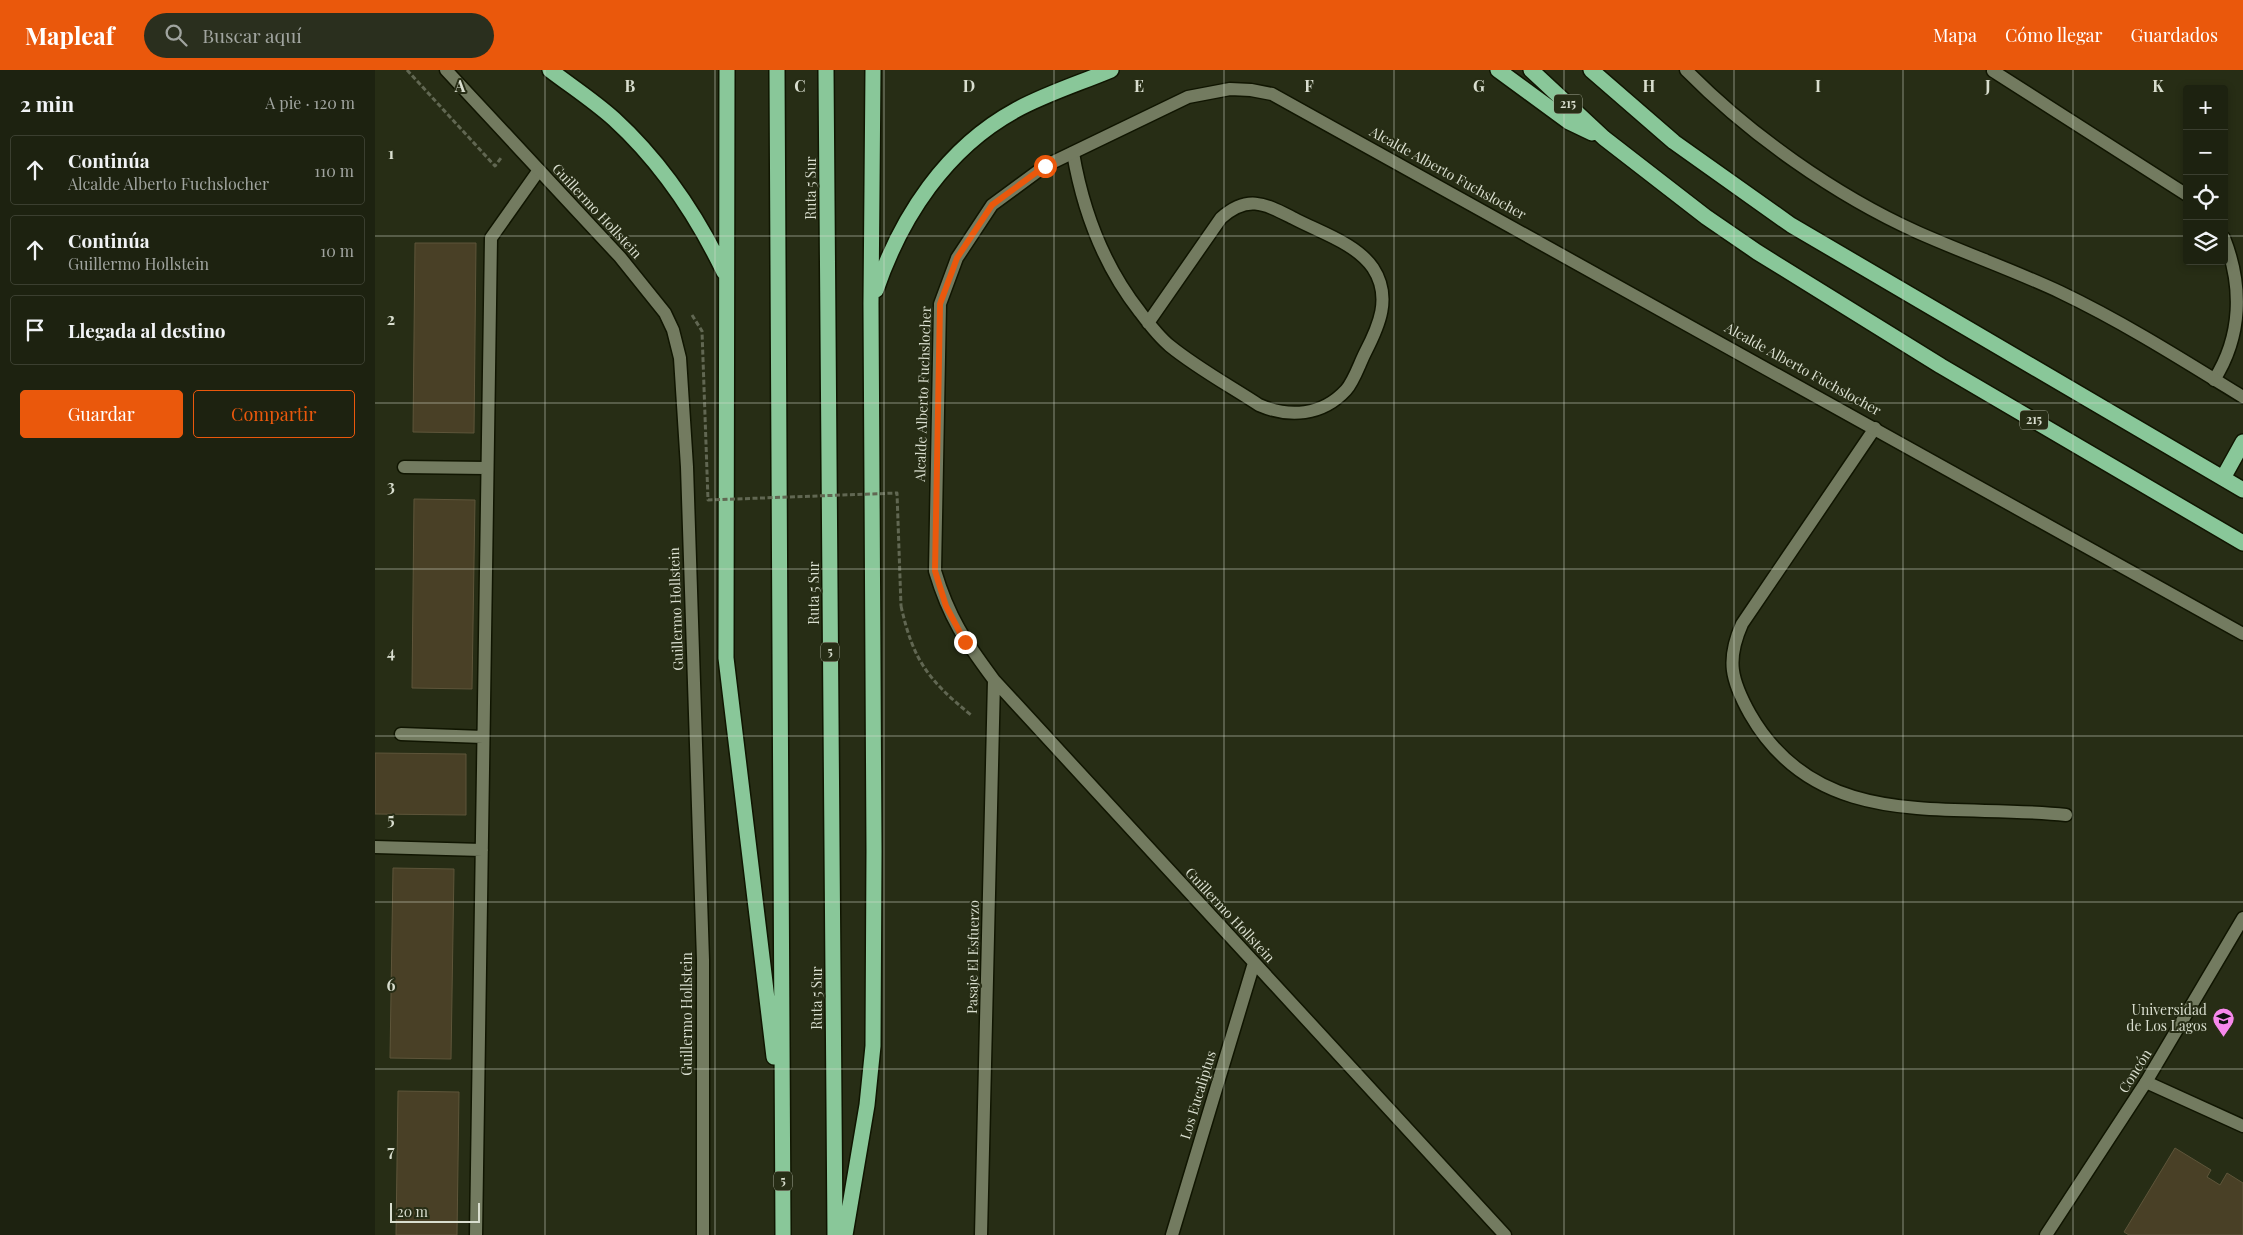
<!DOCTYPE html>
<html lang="es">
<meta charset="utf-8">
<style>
body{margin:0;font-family:"Playfair Display",serif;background:#2a2f1e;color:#f1f3f6}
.controls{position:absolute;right:15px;top:15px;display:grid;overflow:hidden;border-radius:5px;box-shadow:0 2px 8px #0003}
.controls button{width:45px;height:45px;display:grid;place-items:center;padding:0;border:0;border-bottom:1px solid #3b3f30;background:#1d2210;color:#f1f3f6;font:25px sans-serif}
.scale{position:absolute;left:15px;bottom:12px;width:90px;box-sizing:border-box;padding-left:5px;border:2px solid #d9decf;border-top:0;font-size:14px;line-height:18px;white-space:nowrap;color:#d9decf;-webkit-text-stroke:4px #272d15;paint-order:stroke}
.stop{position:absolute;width:15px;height:15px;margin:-11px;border:4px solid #ea580c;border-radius:50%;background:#fff}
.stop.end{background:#ea580c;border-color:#fff;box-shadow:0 1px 5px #0008}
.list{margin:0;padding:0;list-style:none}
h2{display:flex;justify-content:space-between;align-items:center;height:65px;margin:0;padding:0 20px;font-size:21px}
h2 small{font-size:16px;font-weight:400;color:#a0a49f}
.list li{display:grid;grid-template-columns:32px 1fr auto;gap:15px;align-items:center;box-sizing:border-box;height:70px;margin:0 10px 10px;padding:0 10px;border:1px solid #3b3f30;border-radius:5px}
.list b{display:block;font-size:19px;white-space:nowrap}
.list p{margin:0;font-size:16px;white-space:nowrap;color:#a0a49f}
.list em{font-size:16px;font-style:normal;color:#a0a49f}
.actions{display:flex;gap:10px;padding:15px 20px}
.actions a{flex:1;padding:11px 0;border:1px solid #ea580c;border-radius:5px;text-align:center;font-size:18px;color:#ea580c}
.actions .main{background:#ea580c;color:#fff}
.icon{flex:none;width:28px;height:28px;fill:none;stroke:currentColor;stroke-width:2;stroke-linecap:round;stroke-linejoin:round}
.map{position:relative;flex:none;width:1868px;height:1165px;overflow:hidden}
header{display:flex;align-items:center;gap:30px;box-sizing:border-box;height:70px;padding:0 25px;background:#ea580c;color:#fff}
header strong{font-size:24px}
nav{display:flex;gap:28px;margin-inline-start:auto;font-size:18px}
.search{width:350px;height:45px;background:#2a2f1e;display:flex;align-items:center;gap:12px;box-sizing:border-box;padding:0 18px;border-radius:28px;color:#a0a49f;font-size:19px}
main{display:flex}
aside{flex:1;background:#1d2210}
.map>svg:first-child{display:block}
</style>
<header>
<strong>Mapleaf</strong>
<div class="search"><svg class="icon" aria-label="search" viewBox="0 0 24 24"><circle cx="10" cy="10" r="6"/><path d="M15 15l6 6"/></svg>Buscar aquí</div>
<nav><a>Mapa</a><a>Cómo llegar</a><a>Guardados</a></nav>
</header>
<main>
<aside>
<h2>2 min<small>A pie · 120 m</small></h2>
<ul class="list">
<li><svg class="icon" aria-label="ahead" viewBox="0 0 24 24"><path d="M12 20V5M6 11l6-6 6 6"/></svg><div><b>Continúa</b><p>Alcalde Alberto Fuchslocher</p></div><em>110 m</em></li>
<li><svg class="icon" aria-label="ahead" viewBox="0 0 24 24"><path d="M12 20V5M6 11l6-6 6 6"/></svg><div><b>Continúa</b><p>Guillermo Hollstein</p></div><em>10 m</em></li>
<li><svg class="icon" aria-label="arrive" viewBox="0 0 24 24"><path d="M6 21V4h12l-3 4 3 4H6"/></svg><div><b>Llegada al destino</b></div></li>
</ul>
<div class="actions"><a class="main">Guardar</a><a>Compartir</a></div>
</aside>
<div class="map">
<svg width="1868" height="1165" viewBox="0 0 1868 1165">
<rect width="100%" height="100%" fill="#272d15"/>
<!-- building -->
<path fill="#494026" stroke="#5e553a" d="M40,173H101L99,363L38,362Z
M39,429L100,430L97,619L37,618Z
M0,683L91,684V745L0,744Z
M18,798L79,799L76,989L15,988Z
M23,1021L84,1022L82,1165H21Z
M1800,1078L1836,1100L1832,1107L1845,1115L1852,1103L1868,1113V1165H1754L1749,1162Z"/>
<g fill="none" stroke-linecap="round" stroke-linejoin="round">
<defs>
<path id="lane" d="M1618,1L1812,125
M698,83C708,141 728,195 765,242C774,254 784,267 795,276C822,298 855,316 884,335C914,348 947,346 971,320C979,311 984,295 990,283C1004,256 1017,227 998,198C981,173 944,162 918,148C890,134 873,124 846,148L773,253
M1839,310C1867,266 1868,216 1849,168
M1500,358L1367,554C1351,590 1356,610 1375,644C1444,765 1576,732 1691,745
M29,397L111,398
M26,664L108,667
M0,777L107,780
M1771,1012L1868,1056
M101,1165L116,168L164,100"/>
<path id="street" d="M71,0L245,187L290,243L298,260L305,288L312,397L328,890V1165
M606,1165L619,610
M797,1165L879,893
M1130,1165L619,610C590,571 574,548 560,501L565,234L582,188L617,135L670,96L813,27L855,19L876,20L897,24L1868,564
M1671,1165L1771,1012L1868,848"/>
<path id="secondary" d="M1311,0C1374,64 1460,125 1542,162C1589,183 1638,200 1685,222C1748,252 1808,290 1868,327"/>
<path id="highway" d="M175,0C196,16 219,31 239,49C286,92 321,144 349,202
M352,0L351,588L399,987
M402,0L408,1165
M451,0L460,1165
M1123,0L1194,52L1217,63
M1156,0L1229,68L1331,147L1382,182L1566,296L1868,473
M1216,0L1299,72L1416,155L1868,420
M501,220C526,147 571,78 641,40C670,24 705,13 736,0
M1848,408L1868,372
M470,1165L492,1035L498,976L499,781L496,234L498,0"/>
</defs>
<!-- lane casing -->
<use href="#lane" stroke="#101501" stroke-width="15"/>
<!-- street casing -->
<use href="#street" stroke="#101501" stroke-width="15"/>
<!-- secondary casing -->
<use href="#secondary" stroke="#101501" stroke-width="15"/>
<!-- highway casing -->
<use href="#highway" stroke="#101501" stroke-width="18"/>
<!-- path -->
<path stroke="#616752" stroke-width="3" stroke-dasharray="5 2.5" stroke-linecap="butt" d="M32,0L120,96L126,88
M526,536C538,590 553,610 596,645"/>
<!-- lane -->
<use href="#lane" stroke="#737b60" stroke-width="12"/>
<!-- street -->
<use href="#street" stroke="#737b60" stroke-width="12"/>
<!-- secondary -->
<use href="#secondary" stroke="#737b60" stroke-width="12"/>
<!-- highway -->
<use href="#highway" stroke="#89c799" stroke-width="15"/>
<!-- path-bridge -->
<path stroke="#616752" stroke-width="3" stroke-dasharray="5 2.5" stroke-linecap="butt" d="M317,245L327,261L333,430L522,423L526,536"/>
</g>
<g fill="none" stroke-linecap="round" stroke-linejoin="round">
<!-- route -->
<path stroke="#ea580c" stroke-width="6" d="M590,572L571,536L560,501L565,234L582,188L617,135L670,96"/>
</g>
<!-- grid -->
<path fill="none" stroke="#d9decf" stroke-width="1" stroke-opacity="0.55" d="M170,0V1165M340,0V1165M509,0V1165M679,0V1165M849,0V1165M1019,0V1165M1189,0V1165M1359,0V1165M1528,0V1165M1698,0V1165M0,166H1812M1849,166H1868M0,333H1868M0,499H1868M0,666H1868M0,832H1868M0,999H1868"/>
<!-- icons -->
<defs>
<symbol id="university-pin" viewBox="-11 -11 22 30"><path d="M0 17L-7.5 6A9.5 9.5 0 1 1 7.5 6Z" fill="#f788ec" stroke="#272d15"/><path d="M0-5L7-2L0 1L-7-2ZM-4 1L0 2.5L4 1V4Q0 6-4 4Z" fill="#111"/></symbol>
</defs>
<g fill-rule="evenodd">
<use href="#university-pin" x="1836" y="936" width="25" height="34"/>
</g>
<g text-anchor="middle" stroke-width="4" stroke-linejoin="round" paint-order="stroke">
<!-- shield labels -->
<g fill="#272d15" stroke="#a4a997" stroke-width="1">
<rect x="1179" y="24.5" width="28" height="19" rx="4"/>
<rect x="1645" y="340.5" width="28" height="19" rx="4"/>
<rect x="446" y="572.5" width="18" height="19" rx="4"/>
<rect x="399" y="1101.5" width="18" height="19" rx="4"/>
</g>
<g font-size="12" font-weight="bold" fill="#d9decf">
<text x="1193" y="38">215</text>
<text x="1659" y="354">215</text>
<text x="455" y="586">5</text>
<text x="408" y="1115">5</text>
</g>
<!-- street labels -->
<g font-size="14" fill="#d9decf" stroke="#272d15">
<text transform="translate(1073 103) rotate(29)" y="5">Alcalde Alberto Fuchslocher</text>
<text transform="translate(436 118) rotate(-90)" y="5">Ruta 5 Sur</text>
<text transform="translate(222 141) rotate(47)" y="5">Guillermo Hollstein</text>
<text transform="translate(1428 299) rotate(29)" y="5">Alcalde Alberto Fuchslocher</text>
<text transform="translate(548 324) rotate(-88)" y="5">Alcalde Alberto Fuchslocher</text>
<text transform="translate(439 523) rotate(-90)" y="5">Ruta 5 Sur</text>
<text transform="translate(301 539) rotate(-92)" y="5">Guillermo Hollstein</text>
<text transform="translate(855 845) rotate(47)" y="5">Guillermo Hollstein</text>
<text transform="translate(598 887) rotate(-89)" y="5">Pasaje El Esfuerzo</text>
<text transform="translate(442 928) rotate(-90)" y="5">Ruta 5 Sur</text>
<text transform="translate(312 944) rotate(-90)" y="5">Guillermo Hollstein</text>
<text transform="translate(1760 1001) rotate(-58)" y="5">Concón</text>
<text transform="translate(823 1025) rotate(-73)" y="5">Los Eucaliptus</text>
</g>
<!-- poi labels -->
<g font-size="14" fill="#d9decf" stroke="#272d15" text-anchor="end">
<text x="1832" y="945">Universidad<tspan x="1832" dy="16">de Los Lagos</tspan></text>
</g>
</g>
<g font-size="16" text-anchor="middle" font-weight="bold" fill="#d9decf" stroke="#272d15" stroke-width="4" stroke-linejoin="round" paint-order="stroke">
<text x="85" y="22">A</text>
<text x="255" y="22">B</text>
<text x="425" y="22">C</text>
<text x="594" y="22">D</text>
<text x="764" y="22">E</text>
<text x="934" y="22">F</text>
<text x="1104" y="22">G</text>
<text x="1274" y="22">H</text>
<text x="1443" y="22">I</text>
<text x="1613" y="22">J</text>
<text x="1783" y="22">K</text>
<text x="16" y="89">1</text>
<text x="16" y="255">2</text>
<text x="16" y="422">3</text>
<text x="16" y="588">4</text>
<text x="16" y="755">5</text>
<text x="16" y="921">6</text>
<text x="16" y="1087">7</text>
</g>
</svg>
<div class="controls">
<button>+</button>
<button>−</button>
<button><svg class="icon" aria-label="locate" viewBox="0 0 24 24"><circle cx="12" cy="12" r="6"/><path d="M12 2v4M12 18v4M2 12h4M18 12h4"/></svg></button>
<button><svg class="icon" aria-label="layers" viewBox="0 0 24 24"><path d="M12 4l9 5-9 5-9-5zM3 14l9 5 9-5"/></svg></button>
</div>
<div class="scale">20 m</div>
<div class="stop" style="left:670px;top:96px"></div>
<div class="stop end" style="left:590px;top:572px"></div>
</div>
</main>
